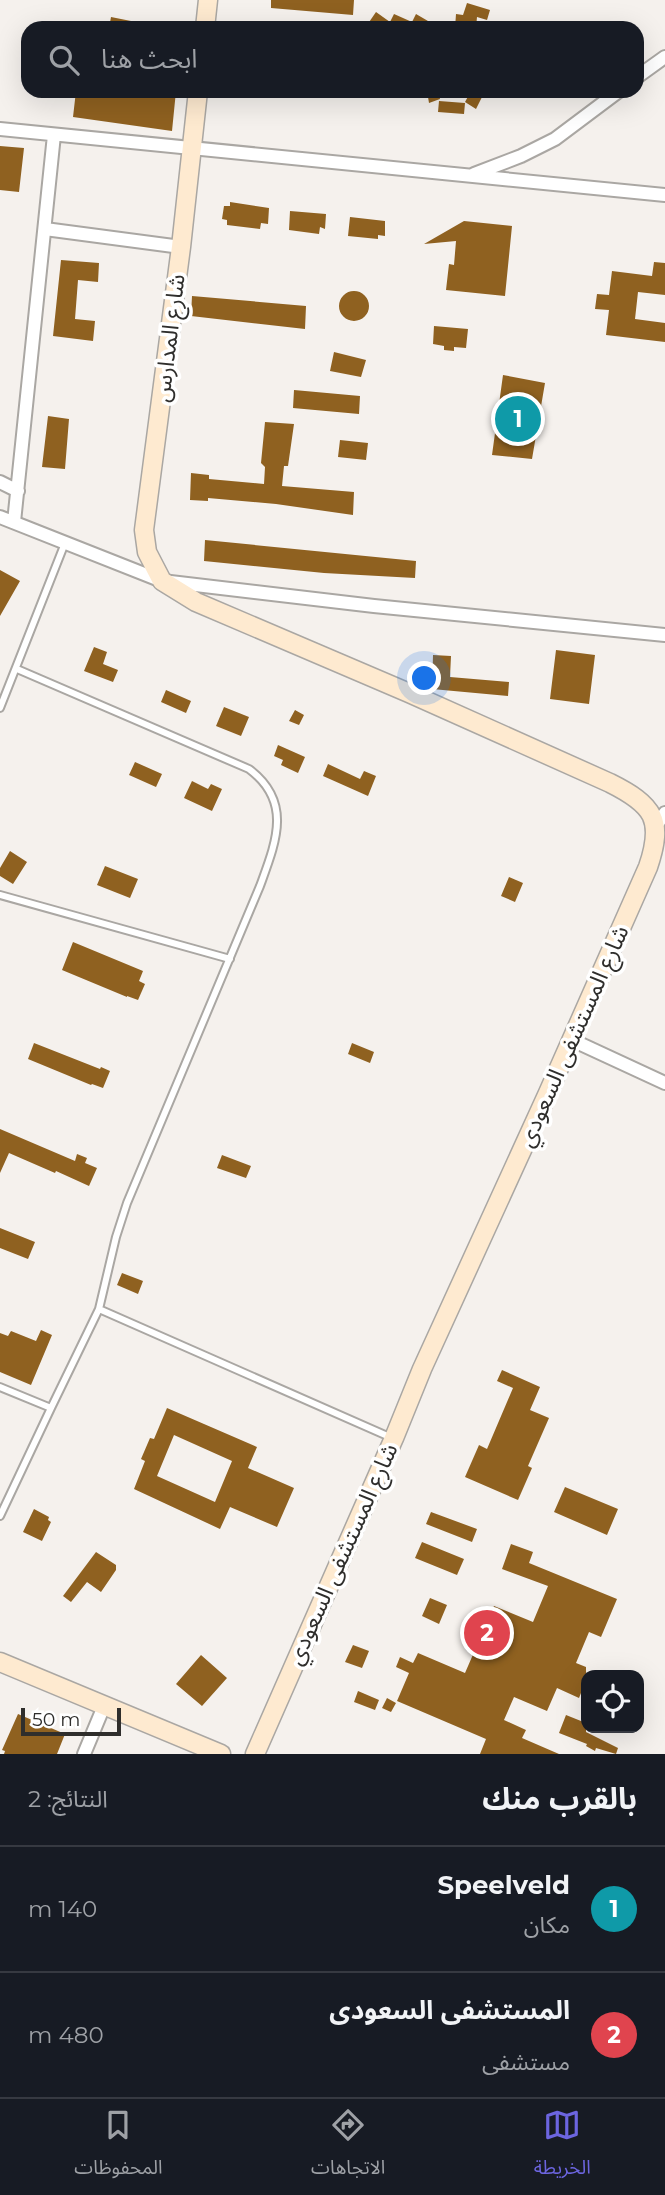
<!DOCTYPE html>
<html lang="ar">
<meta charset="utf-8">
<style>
body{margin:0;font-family:Montserrat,"Noto Sans Arabic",sans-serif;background:#242831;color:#f1f3f6;direction:rtl}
.controls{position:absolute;right:21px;bottom:21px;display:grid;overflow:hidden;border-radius:14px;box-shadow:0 7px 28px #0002}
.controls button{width:63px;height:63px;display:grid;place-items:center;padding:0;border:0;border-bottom:2px solid #363941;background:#171b24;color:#f1f3f6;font:35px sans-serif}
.scale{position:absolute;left:21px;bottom:18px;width:100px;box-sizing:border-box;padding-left:7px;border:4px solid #2f2e2c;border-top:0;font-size:19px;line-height:24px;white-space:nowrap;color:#2f2e2c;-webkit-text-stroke:5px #fff;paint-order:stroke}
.you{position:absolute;left:425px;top:679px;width:24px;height:24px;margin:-18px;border:5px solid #fff;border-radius:50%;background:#1a73e8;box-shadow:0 0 0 10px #1a73e833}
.badge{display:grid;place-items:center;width:46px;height:46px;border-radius:50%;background:#6c65df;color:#fff;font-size:23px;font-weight:700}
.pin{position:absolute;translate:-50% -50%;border:4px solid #fff;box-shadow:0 2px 7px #0006}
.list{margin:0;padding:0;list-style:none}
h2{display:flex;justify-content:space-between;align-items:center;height:91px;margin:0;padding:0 28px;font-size:30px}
h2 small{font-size:23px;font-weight:400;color:#9ea1a6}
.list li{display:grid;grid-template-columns:46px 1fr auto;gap:21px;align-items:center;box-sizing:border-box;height:126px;padding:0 28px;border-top:2px solid #363941}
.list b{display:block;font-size:26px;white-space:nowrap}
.list p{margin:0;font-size:23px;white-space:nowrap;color:#9ea1a6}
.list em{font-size:23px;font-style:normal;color:#9ea1a6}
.icon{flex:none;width:38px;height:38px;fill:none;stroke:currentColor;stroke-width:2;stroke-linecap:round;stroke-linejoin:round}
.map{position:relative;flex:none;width:665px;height:1754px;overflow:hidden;direction:ltr}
.search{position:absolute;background:#171b24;box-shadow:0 7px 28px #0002;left:21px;right:21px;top:21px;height:77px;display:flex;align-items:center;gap:18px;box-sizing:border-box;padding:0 24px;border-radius:21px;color:#9ea1a6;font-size:26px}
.sheet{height:343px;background:#171b24}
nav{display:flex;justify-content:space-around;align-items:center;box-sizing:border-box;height:98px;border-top:2px solid #363941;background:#171b24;font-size:19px;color:#9ea1a6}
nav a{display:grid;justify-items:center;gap:4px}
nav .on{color:#6c65df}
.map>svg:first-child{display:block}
</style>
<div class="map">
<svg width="665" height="1754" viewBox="0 0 665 1754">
<rect width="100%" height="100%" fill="#f5f1ed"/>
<!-- building -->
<path fill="#8f6120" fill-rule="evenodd" d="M271,0H354L353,15L271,8Z
M467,3L490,10L487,20L477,17L476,28H455L456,14L463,15Z
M376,12L390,22L394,14L412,22L416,14L440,28H365Z
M111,17L141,23V28H109Z
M76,91H176L172,131L73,117Z
M427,91H438L440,99L429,103Z
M471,91H485L476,109L465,102Z
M439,101L465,103L464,114L438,112Z
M0,146L24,148L19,192L0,190Z
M230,202L269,208L268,224L261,223L260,229L227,225V220L222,219L224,206H230Z
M290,211L326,214L325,229L320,227L319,234L289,230Z
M350,217L385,221V236L378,235V239L348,236Z
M464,221L512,226L505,296L446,290L449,264L454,265L456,241L424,244Z
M61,260L99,263L98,282L78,280L75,319L95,321L93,341L53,336Z
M654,262L665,263V295L638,292L635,319L665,323V342L606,335L609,310L595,309L597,294L609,295L612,271L652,276Z
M339 306a15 15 0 1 1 30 0a15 15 0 1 1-30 0Z
M192,296L306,306L305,329L191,316Z
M434,326L468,329L466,348L454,347V351L444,350V346L433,344Z
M334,352L366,360L361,377L330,371Z
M503,375L545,383L532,459L492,455Z
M294,390L360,396L359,414L293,408Z
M48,416L69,419L65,469L42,467Z
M265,422L294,424L288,466H284L282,486L354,492L353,515L276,504L208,498V501L190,500L191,473L209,475V479L264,484L265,467L261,463Z
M340,440L368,443L366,460L338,457Z
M205,540L416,561L415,578L324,573L204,561Z
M0,570L20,581L0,616Z
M94,647L107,652L103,664L118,670L113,682L84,671Z
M556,650L595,655L589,704L550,699Z
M433,655L451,656L450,677L509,682L508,696L432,689Z
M166,690L191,701L186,713L161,702Z
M224,707L249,717L241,736L216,726Z
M295,710L304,715L299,725L289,721Z
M278,745L305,757L298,773L281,765L283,760L274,756Z
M135,762L162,774L156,787L129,775Z
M328,764L360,779L364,771L376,776L368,796L323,776Z
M192,781L208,789L211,784L222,789L212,811L184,798Z
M10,851L27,862L13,884L0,876V868Z
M105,866L138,879L130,898L97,885Z
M509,877L523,883L515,902L501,896Z
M73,942L143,971L139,981L145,984L138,1000L127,996V997L62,970Z
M34,1043L100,1069L101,1067L110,1071L103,1088L92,1084L91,1085L28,1059Z
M352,1043L374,1052L370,1063L348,1054Z
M0,1129L75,1161L77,1154L87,1158L85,1163L97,1168L89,1186L56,1171L55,1173L9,1153L0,1173Z
M222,1155L251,1166L246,1178L217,1168Z
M0,1228L35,1242L28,1259L0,1248Z
M122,1273L143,1281L138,1294L117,1285Z
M41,1330L52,1335L31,1385L0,1372V1333L8,1336L11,1331L36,1341Z
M502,1370L540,1387L530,1410L549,1418L528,1466L532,1468L518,1500L465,1477L479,1445L487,1449L513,1388L497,1381Z
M167,1408L257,1447L248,1468L294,1488L277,1527L230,1507L220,1529L134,1489L145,1461L141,1459L150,1438L154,1439ZM174,1435L232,1461L215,1502L157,1476Z
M565,1487L618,1509L607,1535L554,1512Z
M34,1509L49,1517L48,1520L51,1522L42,1541L23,1532Z
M431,1512L477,1529L472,1542L426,1524Z
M422,1542L464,1559L457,1575L415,1558Z
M511,1544L533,1552L529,1563L617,1599L601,1637L589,1632L576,1663L586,1667V1695L581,1693L579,1698L557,1688L547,1711L514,1697L504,1720L526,1730L522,1738L559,1754H480L486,1739L397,1701L409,1673L396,1667L400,1657L413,1663L418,1653L465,1673L494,1606L533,1622L548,1586L502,1569Z
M96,1552L116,1565V1570L101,1592L87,1582L71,1602L63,1596Z
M430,1598L447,1605L439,1624L422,1616Z
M353,1645L369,1651L362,1668L345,1662Z
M201,1655L227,1678L202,1706L176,1684Z
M358,1691L379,1700L375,1710L354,1702Z
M387,1698L396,1703L391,1712L382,1708Z
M18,1714L65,1734L57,1754H4L5,1751L2,1750Z
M566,1715L586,1723V1732L618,1748L616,1754L596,1748L595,1751L586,1746L587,1744L559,1733Z"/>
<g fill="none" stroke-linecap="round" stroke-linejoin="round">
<defs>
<path id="lane" d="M0,708L65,543
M0,895L230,959
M99,1309L392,1438
M0,1387L51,1408L99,1309L116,1237L127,1203L260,886C276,842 293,802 249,769L17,669
M0,1516L51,1408"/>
<path id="street" d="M637,77L665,57
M0,129L665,195
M474,174L521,156L555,139L619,91
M45,229L181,247
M0,482L18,491
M0,517L162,581L374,606L665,635
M14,522L54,135
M656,826L665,813
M572,1040L665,1083
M84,1754L104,1706"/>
<path id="secondary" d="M205,28L208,0
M198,91L181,247L144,530L147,552L162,581L196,602L409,693L610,783C654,805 664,820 648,867L548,1093L422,1369L394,1438L255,1754
M0,1662L221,1754"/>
</defs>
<!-- lane casing -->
<use href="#lane" stroke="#aaa7a3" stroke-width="10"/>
<!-- street casing -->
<use href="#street" stroke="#aaa7a3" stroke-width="16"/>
<!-- secondary casing -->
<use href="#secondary" stroke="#aaa7a3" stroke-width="21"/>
<!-- lane -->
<use href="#lane" stroke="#fff" stroke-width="6"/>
<!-- street -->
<use href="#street" stroke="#fff" stroke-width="12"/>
<!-- secondary -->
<use href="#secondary" stroke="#feead0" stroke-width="18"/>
</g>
<g text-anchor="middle" stroke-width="7" stroke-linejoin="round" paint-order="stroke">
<!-- street labels -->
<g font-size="23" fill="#2f2e2c" stroke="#fff">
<text transform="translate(169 338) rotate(-83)" y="8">شارع المدارس</text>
<text transform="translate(573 1036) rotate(-66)" y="8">شارع المستشفى السعودي</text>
<text transform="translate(342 1554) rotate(-66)" y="8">شارع المستشفى السعودي</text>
</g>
</g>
</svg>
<div class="controls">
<button><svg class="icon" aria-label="locate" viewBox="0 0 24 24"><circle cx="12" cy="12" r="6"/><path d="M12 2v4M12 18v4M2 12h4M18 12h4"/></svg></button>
</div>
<div class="scale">50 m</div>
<div class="you"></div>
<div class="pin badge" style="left:518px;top:419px;background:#0f9aa8">1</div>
<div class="pin badge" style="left:487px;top:1633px;background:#e0444e">2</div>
<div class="search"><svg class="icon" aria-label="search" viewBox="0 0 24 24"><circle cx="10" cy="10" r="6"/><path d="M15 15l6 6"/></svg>ابحث هنا</div>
</div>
<section class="sheet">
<h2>بالقرب منك<small>النتائج: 2</small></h2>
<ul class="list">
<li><span class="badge" style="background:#0f9aa8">1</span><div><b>Speelveld</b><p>مكان</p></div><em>140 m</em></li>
<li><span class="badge" style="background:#e0444e">2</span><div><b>المستشفى السعودى</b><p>مستشفى</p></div><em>480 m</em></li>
</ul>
</section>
<nav>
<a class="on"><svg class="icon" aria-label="map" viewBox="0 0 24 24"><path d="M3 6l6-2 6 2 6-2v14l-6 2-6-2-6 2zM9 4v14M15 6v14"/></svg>الخريطة</a>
<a><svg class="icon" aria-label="directions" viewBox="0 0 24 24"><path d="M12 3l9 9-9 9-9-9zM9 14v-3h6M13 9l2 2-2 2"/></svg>الاتجاهات</a>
<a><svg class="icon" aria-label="saved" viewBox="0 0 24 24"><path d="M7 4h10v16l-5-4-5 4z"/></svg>المحفوظات</a>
</nav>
